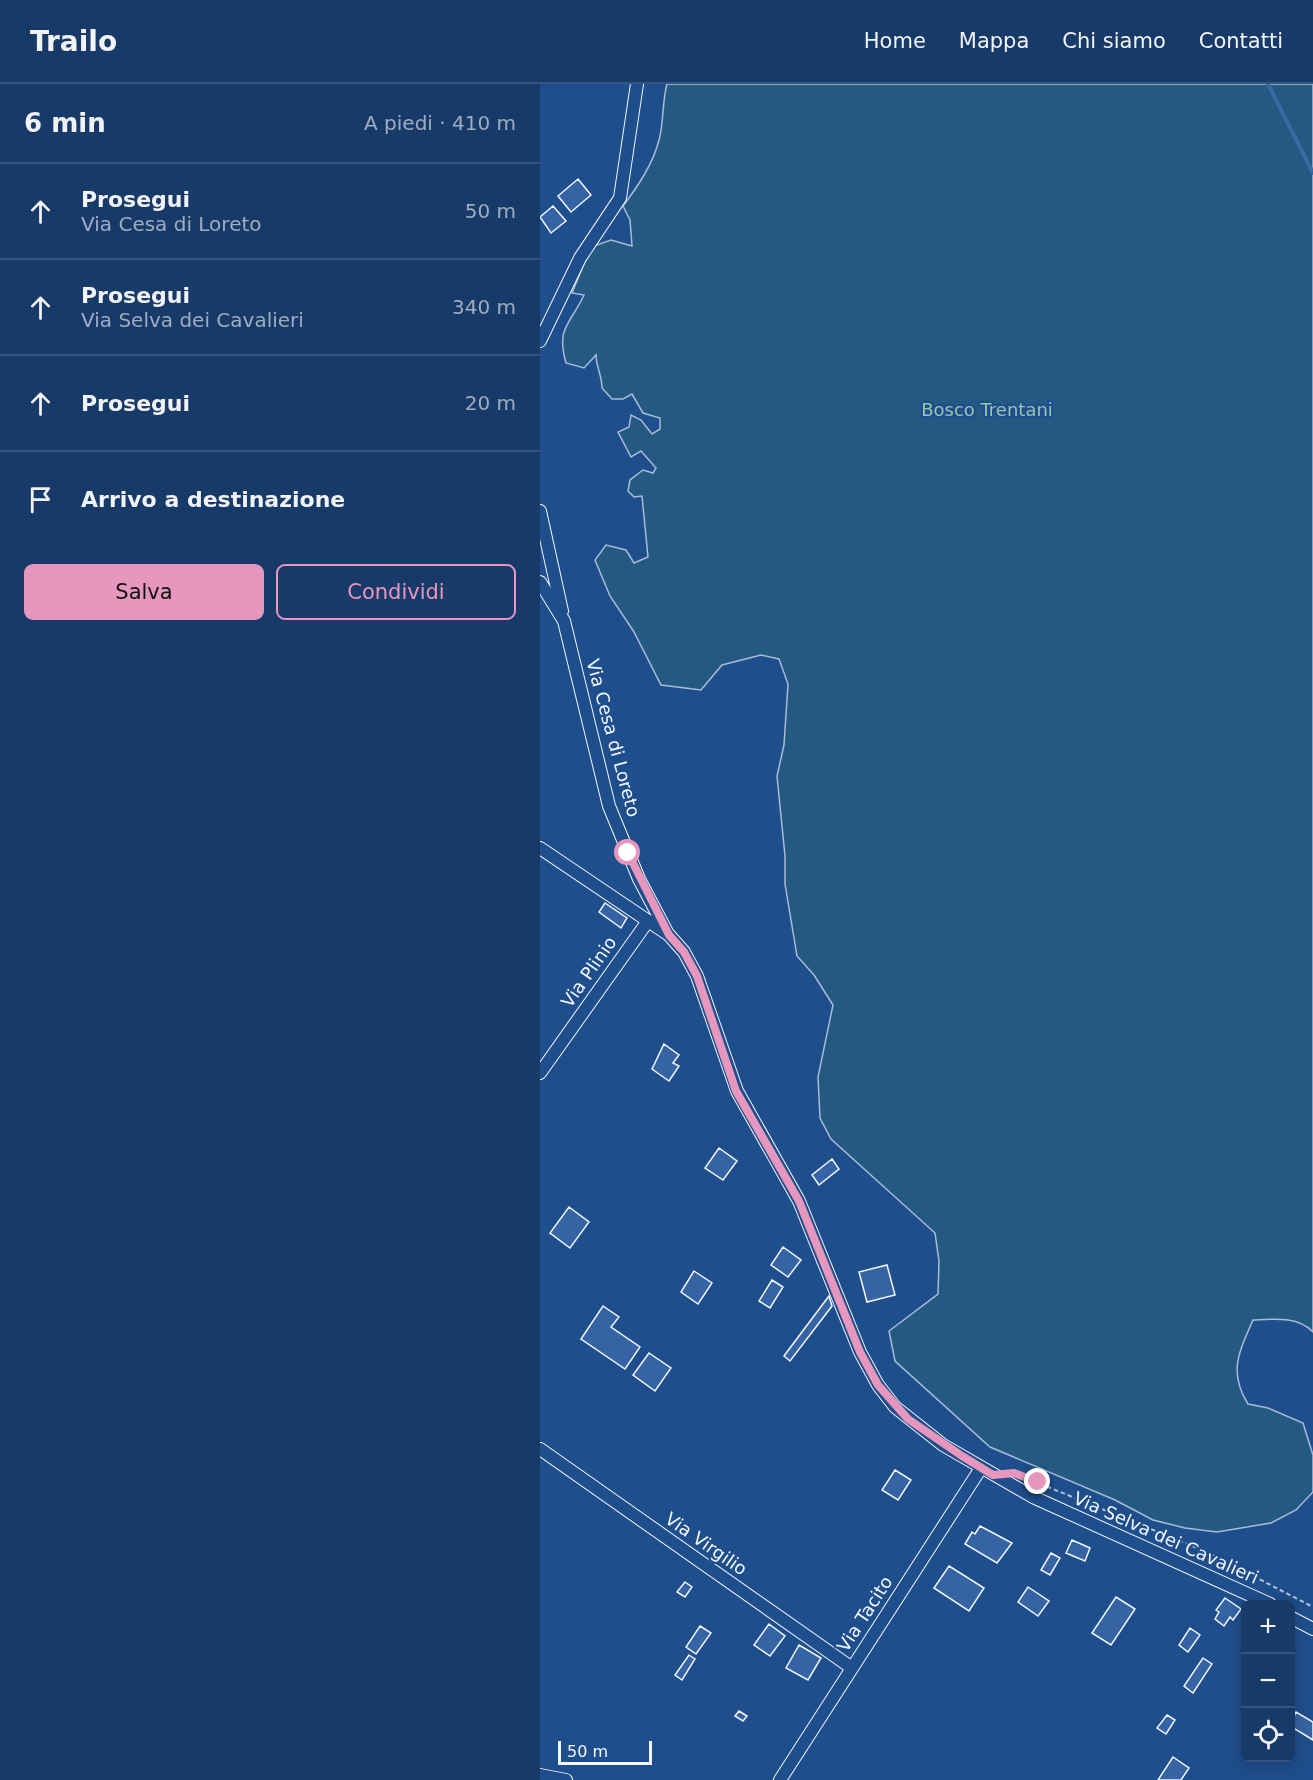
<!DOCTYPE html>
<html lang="it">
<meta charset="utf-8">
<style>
body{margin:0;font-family:"DejaVu Sans",sans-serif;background:#244571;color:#f1f3f6}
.controls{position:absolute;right:18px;bottom:18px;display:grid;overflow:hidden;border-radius:9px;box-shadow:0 3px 15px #0003}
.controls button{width:54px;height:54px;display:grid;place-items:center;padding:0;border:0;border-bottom:2px solid #36547d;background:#173a69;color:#f1f3f6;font:30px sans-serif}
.scale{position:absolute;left:18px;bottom:15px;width:94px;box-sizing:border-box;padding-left:6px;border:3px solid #f2f6ff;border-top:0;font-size:16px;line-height:21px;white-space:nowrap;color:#f2f6ff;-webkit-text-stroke:4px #1f4e8c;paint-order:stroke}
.stop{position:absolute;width:18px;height:18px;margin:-14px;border:4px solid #e797bd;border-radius:50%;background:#fff}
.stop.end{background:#e797bd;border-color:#fff;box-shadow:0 2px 6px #0008}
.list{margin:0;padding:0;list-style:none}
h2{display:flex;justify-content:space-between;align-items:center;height:78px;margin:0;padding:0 24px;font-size:26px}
h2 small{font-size:20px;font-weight:400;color:#9eadc0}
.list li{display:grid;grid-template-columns:39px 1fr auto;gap:18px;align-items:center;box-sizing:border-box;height:96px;padding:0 24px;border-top:2px solid #36547d}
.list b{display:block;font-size:22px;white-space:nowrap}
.list p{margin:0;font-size:20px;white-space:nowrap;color:#9eadc0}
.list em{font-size:20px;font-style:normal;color:#9eadc0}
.actions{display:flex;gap:12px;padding:18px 24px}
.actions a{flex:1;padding:14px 0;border:2px solid #e797bd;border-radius:9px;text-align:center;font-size:21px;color:#e797bd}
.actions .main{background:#e797bd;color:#111}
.icon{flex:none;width:33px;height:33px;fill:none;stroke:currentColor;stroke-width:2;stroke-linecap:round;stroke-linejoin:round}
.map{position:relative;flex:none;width:773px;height:1696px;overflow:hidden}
header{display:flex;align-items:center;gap:36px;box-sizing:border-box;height:84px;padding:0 30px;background:#173a69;border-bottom:2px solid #36547d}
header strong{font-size:28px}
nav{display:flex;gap:33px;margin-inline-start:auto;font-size:21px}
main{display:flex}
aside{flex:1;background:#173a69}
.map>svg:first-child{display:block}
</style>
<header>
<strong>Trailo</strong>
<nav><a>Home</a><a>Mappa</a><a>Chi siamo</a><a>Contatti</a></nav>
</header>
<main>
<aside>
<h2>6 min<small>A piedi · 410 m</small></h2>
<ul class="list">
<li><svg class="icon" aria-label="ahead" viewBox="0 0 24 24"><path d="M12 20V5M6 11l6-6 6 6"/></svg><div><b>Prosegui</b><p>Via Cesa di Loreto</p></div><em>50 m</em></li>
<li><svg class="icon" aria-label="ahead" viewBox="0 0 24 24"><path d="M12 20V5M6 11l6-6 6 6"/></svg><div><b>Prosegui</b><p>Via Selva dei Cavalieri</p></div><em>340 m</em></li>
<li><svg class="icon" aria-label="ahead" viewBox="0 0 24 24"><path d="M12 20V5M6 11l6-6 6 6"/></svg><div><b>Prosegui</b></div><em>20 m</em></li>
<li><svg class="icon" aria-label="arrive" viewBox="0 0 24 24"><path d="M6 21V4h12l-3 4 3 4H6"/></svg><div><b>Arrivo a destinazione</b></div></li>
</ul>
<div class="actions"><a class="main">Salva</a><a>Condividi</a></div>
</aside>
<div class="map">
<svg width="773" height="1696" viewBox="0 0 773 1696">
<rect width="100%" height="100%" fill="#1f4e8c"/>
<!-- green -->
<path fill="#245a82" stroke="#a8bbd7" stroke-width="1.5" d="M127,0H773V1248C758,1232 734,1235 713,1236C699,1268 688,1288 708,1320L728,1324L763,1339L773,1371V1408L756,1426L731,1439L677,1448L645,1444L613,1436L575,1416L450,1363L355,1277L349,1247L398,1210L399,1177L395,1149L291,1055L280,1034L278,993L293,921L274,891L257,872L245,800V772L237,692L244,661L248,600L239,575L221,571L182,581L161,606L121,601L94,548L70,512L55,476L66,461L86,466L94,479L108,473L102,412L94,413L88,407L90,396L103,386L113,389L116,384L101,367L91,373L78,348L89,343L91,331L101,336L112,350L120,345V334L103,329L92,310L83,315H72L62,304C62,291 56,283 56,271L44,284L26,279C16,243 30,241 44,211L32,209L51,163L71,156L92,162L90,136L83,122C98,102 113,80 119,56C124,38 122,18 127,0Z"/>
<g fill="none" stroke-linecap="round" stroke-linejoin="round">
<!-- stream -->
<path stroke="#3b69a3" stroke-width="4" d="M728,0L773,89"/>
</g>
<!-- building -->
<path fill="#3563a3" stroke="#f2f6ff" stroke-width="1.5" d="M38,95L51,111L31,128L18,112Z
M13,122L26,137L11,149L0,133Z
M65,819L87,834L81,844L59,828Z
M124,960L139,971L133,979L139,982L129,997L112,985Z
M179,1064L197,1077L183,1096L165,1084Z
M292,1075L299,1085L279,1101L272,1091Z
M29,1123L49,1138L30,1164L10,1149Z
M243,1163L261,1176L248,1193L231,1181Z
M347,1181L355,1211L327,1218L319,1188Z
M154,1187L172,1199L158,1220L141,1208Z
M232,1196L243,1203L230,1224L219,1217Z
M289,1212L292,1222L250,1277L244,1272Z
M63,1222L79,1233L71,1243L100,1263L85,1285L41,1255Z
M109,1269L131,1284L115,1307L93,1291Z
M355,1386L371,1396L358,1416L342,1406Z
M440,1442L472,1459L457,1479L425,1460L432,1448L435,1450Z
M532,1456L550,1464L545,1477L526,1469Z
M511,1469L520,1474L510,1491L501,1486Z
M409,1482L444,1504L429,1527L394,1504Z
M145,1498L152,1503L145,1513L137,1508Z
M488,1503L509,1517L498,1532L478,1518Z
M576,1513L595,1525L571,1561L552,1549Z
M685,1514L701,1525L693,1536L690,1533L684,1542L675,1535L679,1528L676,1526Z
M229,1540L245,1552L230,1572L214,1561Z
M160,1542L171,1549L156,1570L146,1563Z
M650,1544L660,1551L648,1568L639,1561Z
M259,1561L281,1574L268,1596L246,1584Z
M149,1571L155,1575L142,1596L135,1591Z
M663,1574L672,1580L653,1609L644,1602Z
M199,1627L207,1632L203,1637L195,1632Z
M756,1628L773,1638V1656L750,1642Z
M627,1631L635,1636L626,1650L617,1644Z
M633,1673L649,1684L641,1696H618Z"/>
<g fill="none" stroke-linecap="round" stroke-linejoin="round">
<defs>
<path id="minor" d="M0,257L40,174L80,114L97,0
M0,427L22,527
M0,498L24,537L69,722L99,795L128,850
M0,764L129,851L144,868L157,892L197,1007L259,1117L320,1268L338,1301L355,1323L403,1361L493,1413L730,1520
M0,989L108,837
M0,1365L312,1584
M750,1533L773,1545
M0,1691L26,1696
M240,1696L441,1384"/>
</defs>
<!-- minor casing -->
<use href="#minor" stroke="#f2f6ff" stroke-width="14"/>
<!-- path -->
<path stroke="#b3c4dc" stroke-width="2" stroke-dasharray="4.5 3" stroke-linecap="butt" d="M486,1394L667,1468L773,1523"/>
<!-- minor -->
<use href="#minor" stroke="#1f4e8c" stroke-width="12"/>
</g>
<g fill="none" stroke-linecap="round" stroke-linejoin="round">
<!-- route -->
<path stroke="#e797bd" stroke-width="8" d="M88,769L129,851L144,868L157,892L196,1007L259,1117L320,1268L338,1301L368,1335L422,1372L453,1391L474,1389L498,1398"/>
</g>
<g text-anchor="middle" stroke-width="4.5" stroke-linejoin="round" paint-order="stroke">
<!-- park labels -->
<g font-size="18" fill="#97c8a6" stroke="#1f4e8c">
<text x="447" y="332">Bosco Trentani</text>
</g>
<!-- street labels -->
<g font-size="18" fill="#f2f6ff" stroke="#1f4e8c">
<text transform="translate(73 654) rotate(75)" y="6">Via Cesa di Loreto</text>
<text transform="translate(49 888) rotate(-55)" y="6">Via Plinio</text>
<text transform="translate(626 1454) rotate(24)" y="6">Via Selva dei Cavalieri</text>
<text transform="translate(166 1460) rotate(35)" y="6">Via Virgilio</text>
<text transform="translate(325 1530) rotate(-57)" y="6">Via Tacito</text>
</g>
</g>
</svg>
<div class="controls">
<button>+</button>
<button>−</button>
<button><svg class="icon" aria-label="locate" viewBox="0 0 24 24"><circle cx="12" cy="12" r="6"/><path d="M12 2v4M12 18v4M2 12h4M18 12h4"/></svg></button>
</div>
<div class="scale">50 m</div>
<div class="stop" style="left:88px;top:769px"></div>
<div class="stop end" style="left:498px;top:1398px"></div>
</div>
</main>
